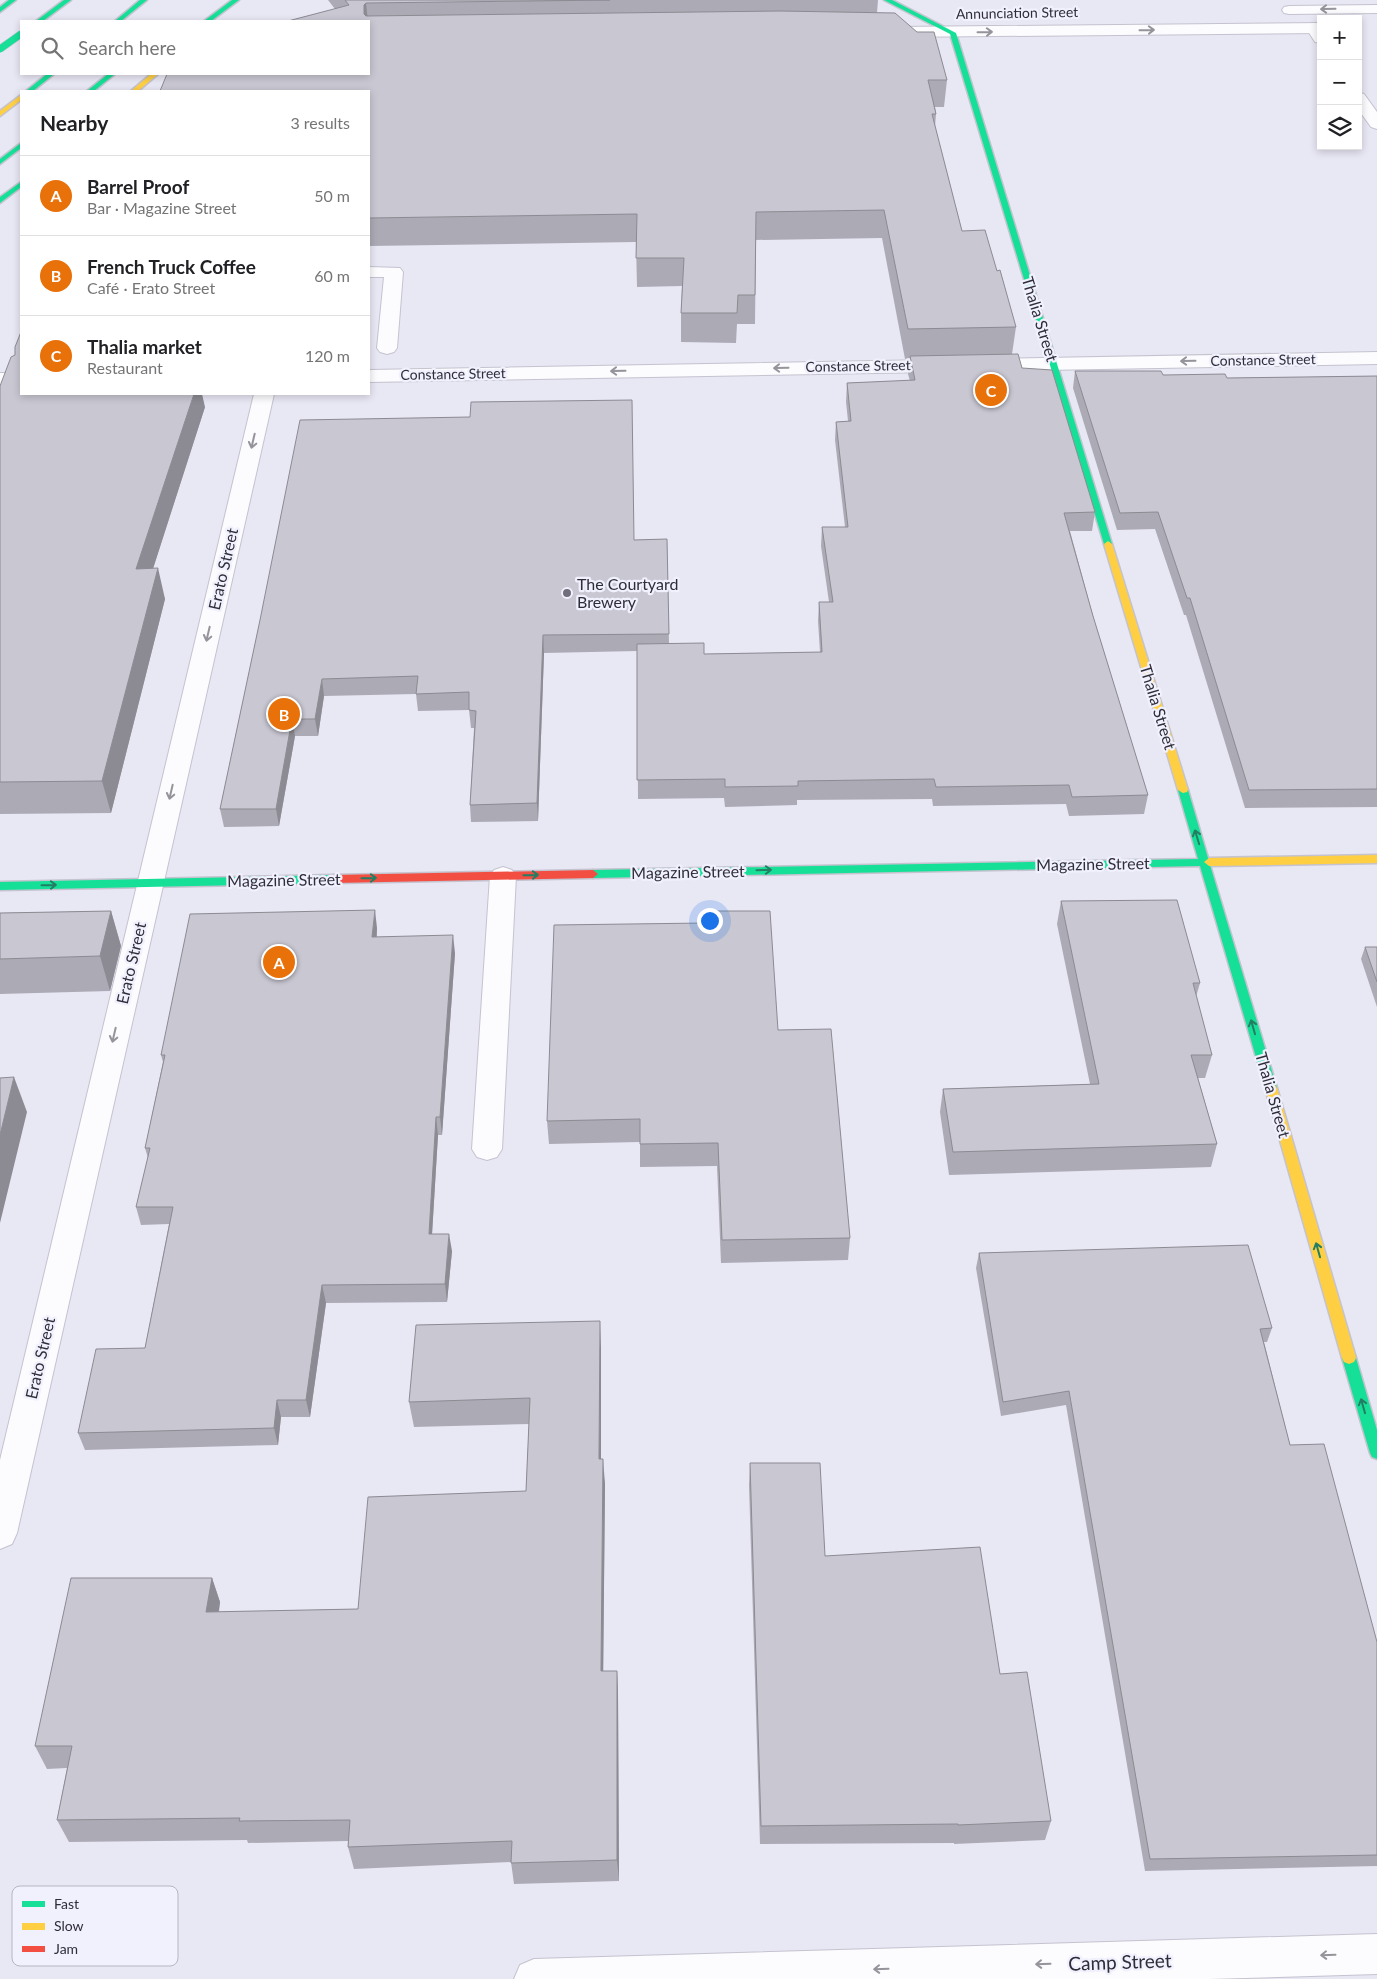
<!DOCTYPE html>
<meta charset="utf-8">
<style>
body{margin:0;font-family:Lato,sans-serif;background:#f6f6f6;color:#202124}
.controls{position:absolute;right:15px;top:15px;display:grid;overflow:hidden;border-radius:0px;box-shadow:0 2px 8px #0003}
.controls button{width:45px;height:45px;display:grid;place-items:center;padding:0;border:0;border-bottom:1px solid #e0e0e0;background:#fff;color:#202124;font:25px sans-serif}
.you{position:absolute;left:709px;top:920px;width:18px;height:18px;margin:-12px;border:4px solid #fff;border-radius:50%;background:#1a73e8;box-shadow:0 0 0 8px #1a73e833}
.badge{display:grid;place-items:center;width:32px;height:32px;border-radius:50%;background:#7c3aed;color:#fff;font-size:16px;font-weight:700}
.pin{position:absolute;translate:-50% -50%;border:2px solid #fff;box-shadow:0 1px 5px #0006}
.list{margin:0;padding:0;list-style:none}
h2{display:flex;justify-content:space-between;align-items:center;height:65px;margin:0;padding:0 20px;font-size:21px}
h2 small{font-size:16px;font-weight:400;color:#757577}
.list li{display:grid;grid-template-columns:32px 1fr auto;gap:15px;align-items:center;box-sizing:border-box;height:80px;padding:0 20px;border-top:1px solid #e0e0e0}
.list b{display:block;font-size:19px;white-space:nowrap}
.list p{margin:0;font-size:16px;white-space:nowrap;color:#757577}
.list em{font-size:16px;font-style:normal;color:#757577}
.icon{flex:none;width:28px;height:28px;fill:none;stroke:currentColor;stroke-width:2;stroke-linecap:round;stroke-linejoin:round}
.map{position:relative;flex:none;width:1377px;height:1979px;overflow:hidden}
.search{position:absolute;background:#fff;box-shadow:0 2px 8px #0003;left:20px;top:20px;width:350px;height:55px;display:flex;align-items:center;gap:12px;box-sizing:border-box;padding:0 18px;border-radius:0px;color:#757577;font-size:19px}
.panel{position:absolute;background:#fff;box-shadow:0 2px 8px #0003;left:20px;top:90px;width:350px;height:305px;border-radius:0px}
.map>svg:first-child{display:block}
</style>
<div class="map">
<svg width="1377" height="1979" viewBox="0 0 1377 1979">
<rect width="100%" height="100%" fill="#e8e7f4"/>
<g fill="none" stroke-linecap="round" stroke-linejoin="round">
<defs>
<path id="lane" d="M1314,23L1321,27V43L1315,42L1306,28L1309,25Z
M1358,92L1364,94L1377,112V129L1371,127L1358,109Z
M369,267L400,268L403,272L397,348L394,352L387,354L380,352L377,348L384,277H369Z
M503,867L512,870L516,876L502,1149L497,1157L487,1160L477,1157L472,1149L490,876L494,870Z"/>
<path id="street" d="M1377,5V13L1289,14L1284,13L1282,10L1284,7L1289,6Z
M1321,23V33L897,37L892,35L889,32L892,29L897,27Z
M1377,352V364L369,382V370Z
M0,373H21V385H0Z
M254,394H274L17,1533L12,1544L0,1549V1460Z
M1377,1934V1974L1210,1979H514L520,1965L534,1959Z"/>
<path id="fast" d="M9,0H16L0,12V7Z
M64,0H71L43,21H36Z
M140,0H147L121,21H115Z
M232,0H239L211,21H204Z
M884,0H892L956,33L1112,544L1111,546H1105L1104,544L950,34Z
M47,74H54L33,91H26Z
M108,74H115L94,91H87Z
M21,143V148L0,164V159Z
M21,182V187L0,203V197Z
M1183,787L1188,790L1208,858L1214,862L1210,865L1277,1088L1275,1091H1267L1265,1088L1200,866L593,878L588,874L593,870L1198,859L1178,790Z
M334,875L339,879L334,883L0,890V882Z
M1349,1352L1354,1354L1356,1358L1377,1430V1459L1372,1457L1370,1453L1342,1358L1344,1354Z"/>
<path id="slow" d="M151,74H158L138,91H131Z
M21,95V100L0,116V111Z
M1108,541L1112,544L1188,790L1187,792L1183,793L1178,790L1104,544Z
M1377,855V863L1209,866L1204,862L1209,858Z
M1271,1084L1275,1085L1277,1088L1356,1358L1354,1362L1349,1364L1344,1362L1342,1358L1265,1088L1267,1085Z"/>
<path id="jam" d="M593,870L598,874L593,878L334,883L329,879L334,875Z"/>
</defs>
<!-- lane casing -->
<use href="#lane" stroke="#c4c3cf" stroke-width="2"/>
<!-- street casing -->
<use href="#street" stroke="#c4c3cf" stroke-width="2"/>
<!-- fast casing -->
<use href="#fast" stroke="#c4c3cf" stroke-width="3"/>
<!-- slow casing -->
<use href="#slow" stroke="#c4c3cf" stroke-width="3"/>
<!-- jam casing -->
<use href="#jam" stroke="#c4c3cf" stroke-width="3"/>
<!-- lane -->
<use href="#lane" fill="#fcfbfd" fill-rule="evenodd"/>
<!-- street -->
<use href="#street" fill="#fcfbfd" fill-rule="evenodd"/>
<!-- fast -->
<use href="#fast" fill="#16e098" fill-rule="evenodd"/>
<!-- slow -->
<use href="#slow" fill="#ffcf43" fill-rule="evenodd"/>
<!-- jam -->
<use href="#jam" fill="#f24e42" fill-rule="evenodd"/>
<defs>
<path id="fast-bridge" d="M0,49L21,34"/>
</defs>
<!-- fast-bridge casing -->
<use href="#fast-bridge" stroke="#c4c3cf" stroke-width="8" stroke-linecap="butt"/>
<!-- fast-bridge -->
<use href="#fast-bridge" stroke="#16e098" stroke-width="7"/>
</g>
<!-- wall -->
<path fill="#acabb5" d="M328,0H878L877,13L947,80L944,107H935L936,114L935,127L962,231L997,271L1016,327L1012,354L1022,368L1095,512L1092,531H1070L1093,616L1148,795L1144,814L1069,816L1066,804L933,806L932,799L797,800V805L725,807L724,798L638,799L637,651L544,653L538,821L471,822L470,805L474,728H471L469,710L418,711L416,694L324,696L318,736H295L279,826L224,827L220,809L260,620L634,540L667,539L669,644L704,654L820,652L818,621L819,602H829L821,546L822,527H845L835,440L836,422L848,421L846,402L847,383L910,381L908,374L910,358L905,359L882,238L756,240L755,324H737L736,343L681,342V313L682,286L637,287L636,242L369,246V74L335,9Z
M15,355L205,407L153,568L165,599L111,813L0,814V386Z
M1075,371L1227,378L1377,376V807L1245,808L1186,615H1184L1155,529L1117,530L1073,388Z
M1061,901L1200,983L1196,997L1212,1055L1205,1078H1198L1217,1144L1211,1167L949,1175L940,1112L943,1089L1090,1084L1057,924Z
M111,911L121,946L110,991L0,994V913Z
M377,928V937L455,953L442,1135H438L432,1234L452,1251L447,1302L326,1303L310,1417H281L278,1445L85,1450L78,1433L145,1348L169,1224L141,1225L136,1207L148,1158L145,1148L163,1062L161,1055Z
M1365,947H1377V1007L1361,959Z
M778,1030L850,1238L848,1260L721,1263L717,1166L640,1167V1142L549,1144L547,1121Z
M979,1253L1272,1328L1267,1342H1264L1290,1445L1377,1642V1866L1145,1871L1066,1405L1001,1416L976,1268Z
M601,1347V1459L605,1484L603,1671H617L618,1694L619,1881L514,1884L511,1862L354,1869L348,1847V1841L248,1843L247,1840L69,1842L57,1820L67,1768L47,1769L35,1746L212,1578L220,1602L219,1612L358,1609L526,1491L529,1424L414,1427L409,1402Z
M750,1463L825,1556L1000,1674L1051,1821L1045,1840L954,1844V1843L760,1844L749,1485Z"/>
<!-- shaded-wall -->
<path fill="#8c8b93" d="M366,3L368,21L364,14V5Z
M194,394H202L205,407L143,600L136,569Z
M158,568L165,599L111,813L102,781Z
M543,635L544,653L538,821L537,803Z
M322,679L324,696L318,736L315,719Z
M292,719L295,736L279,826L276,809Z
M375,910L377,928L375,955L372,937Z
M111,911L121,946L110,991L100,956Z
M453,935L455,953L442,1135L440,1117Z
M14,1077L27,1112L0,1223V1135Z
M436,1117L438,1135L431,1251L429,1234Z
M449,1234L452,1251L447,1302L445,1284Z
M322,1285L326,1303L310,1417L306,1400Z
M600,1321L601,1347V1484L599,1459Z
M277,1400L281,1417L278,1445L274,1428Z
M603,1459L605,1484L603,1695L601,1671Z
M212,1578L220,1602L215,1636L206,1612Z
M617,1671L618,1694L619,1881L617,1860Z"/>
<!-- building -->
<path fill="#c8c7d2" stroke="#8c8b93" d="M345,0H610L366,3L364,5V14L366,16L780,11L895,13L917,32H934L947,80H928L936,114H932L962,231L985,230L997,271L1000,270L1016,327L908,329L884,210L756,212L755,295H738L737,313H681L684,258H636L637,214L369,218V91H160L167,74H369V21H288L349,5Z
M21,332V394H194L136,569L158,568L102,781L0,782V386L11,357L15,355V347Z
M1018,354L1022,368L1052,370L1095,512L1064,513L1093,616L1148,795L1072,797L1069,785L936,787L934,779L798,781V786L725,787V779L637,780V644L704,643V654L822,652L819,602H833L822,527H848L836,422L851,421L847,383L915,380L910,356Z
M1075,371H1161L1163,375L1225,374L1227,378L1377,376V789L1249,790L1190,598H1187L1158,512L1120,513Z
M632,400L634,540L667,539L669,634L543,635L537,803L470,805L476,711L469,710V692L416,694L418,676L322,679L315,719H292L276,809H220L260,620L300,420L470,417L471,402Z
M1177,900L1200,983H1193L1212,1055H1191L1217,1144L953,1152L943,1089L1099,1084L1061,901Z
M375,910L372,937L453,935L440,1117H436L429,1234H449L445,1284L322,1285L306,1400H277L274,1428L78,1433L96,1349L145,1348L173,1207H136L150,1148H145L165,1055H161L190,914Z
M111,911L100,956L0,959V913Z
M704,911H770L778,1030L831,1029L850,1238L722,1240L718,1143L640,1144V1119L547,1121L554,925L704,923Z
M1365,947H1377V982Z
M14,1077L0,1135V1078Z
M1248,1245L1272,1328L1260,1329L1290,1445L1324,1444L1377,1642V1855L1150,1859L1069,1391L1003,1402L979,1253Z
M600,1321L599,1459H603L601,1671H617V1860L511,1863L512,1841L348,1847L350,1820L239,1821L240,1818L57,1820L72,1746H35L71,1578H212L206,1612L358,1609L368,1497L526,1491L530,1398L409,1402L416,1325Z
M750,1463H820L825,1556L980,1547L1000,1674L1027,1672L1051,1821L958,1825V1824L761,1826Z"/>
<!-- one-way arrows -->
<defs><path id="oneway-shaft" d="M-6 0H5M1.5-3L5.5 0L1.5 3" fill="none" stroke-width="1.6" stroke-linecap="round" stroke-linejoin="round" transform="scale(1.25)"/></defs>
<g stroke="#95949b">
<use href="#oneway-shaft" transform="translate(1328 9) rotate(179)"/>
<use href="#oneway-shaft" transform="translate(1147 30) rotate(-1)"/>
<use href="#oneway-shaft" transform="translate(985 32) rotate(-1)"/>
<use href="#oneway-shaft" transform="translate(1188 361) rotate(179)"/>
<use href="#oneway-shaft" transform="translate(781 368) rotate(179)"/>
<use href="#oneway-shaft" transform="translate(618 371) rotate(179)"/>
<use href="#oneway-shaft" transform="translate(253 441) rotate(103)"/>
<use href="#oneway-shaft" transform="translate(208 634) rotate(103)"/>
<use href="#oneway-shaft" transform="translate(171 792) rotate(103)"/>
<use href="#oneway-shaft" transform="translate(114 1035) rotate(103)"/>
<use href="#oneway-shaft" transform="translate(1328 1955) rotate(178)"/>
<use href="#oneway-shaft" transform="translate(1043 1964) rotate(178)"/>
<use href="#oneway-shaft" transform="translate(881 1969) rotate(178)"/>
</g>
<g stroke="#237e64">
<use href="#oneway-shaft" transform="translate(1197 837) rotate(-107)"/>
<use href="#oneway-shaft" transform="translate(764 870) rotate(-1)"/>
<use href="#oneway-shaft" transform="translate(531 875) rotate(-1)"/>
<use href="#oneway-shaft" transform="translate(369 878) rotate(-1)"/>
<use href="#oneway-shaft" transform="translate(49 885) rotate(-1)"/>
<use href="#oneway-shaft" transform="translate(1253 1027) rotate(-106)"/>
<use href="#oneway-shaft" transform="translate(1318 1250) rotate(-106)"/>
<use href="#oneway-shaft" transform="translate(1363 1406) rotate(-106)"/>
</g>
<!-- markers -->
<circle fill="#6f6e7a" stroke="#f1f0fd" stroke-width="2" cx="567" cy="593" r="5"/>
<g text-anchor="middle" stroke-width="4.5" stroke-linejoin="round" paint-order="stroke">
<!-- far-street labels -->
<g font-size="14" fill="#2e2d39" stroke="#f1f0fd">
<text transform="translate(1017 13) rotate(-1)" y="5">Annunciation Street</text>
<text transform="translate(1263 360) rotate(-1)" y="5">Constance Street</text>
<text transform="translate(858 366) rotate(-1)" y="5">Constance Street</text>
<text transform="translate(453 374) rotate(-1)" y="5">Constance Street</text>
</g>
<!-- street labels -->
<g font-size="16" fill="#2e2d39" stroke="#f1f0fd">
<text transform="translate(1040 319) rotate(73)" y="6">Thalia Street</text>
<text transform="translate(223 569) rotate(-77)" y="6">Erato Street</text>
<text transform="translate(1158 707) rotate(73)" y="6">Thalia Street</text>
<text transform="translate(1093 864) rotate(-1)" y="6">Magazine Street</text>
<text transform="translate(688 872) rotate(-1)" y="6">Magazine Street</text>
<text transform="translate(284 880) rotate(-1)" y="6">Magazine Street</text>
<text transform="translate(131 963) rotate(-77)" y="6">Erato Street</text>
<text transform="translate(1273 1095) rotate(74)" y="6">Thalia Street</text>
<text transform="translate(40 1358) rotate(-77)" y="6">Erato Street</text>
</g>
<!-- poi labels -->
<g font-size="16" fill="#2e2d39" stroke="#f1f0fd" text-anchor="start">
<text x="577" y="590">The Courtyard<tspan x="577" dy="18">Brewery</tspan></text>
</g>
<!-- near-street labels -->
<g font-size="19" fill="#2e2d39" stroke="#f1f0fd">
<text transform="translate(1120 1962) rotate(-2)" y="7">Camp Street</text>
</g>
</g>
<!-- legend -->
<rect x="12" y="1886" width="166" height="80" rx="8" fill="#f1f0fd" stroke="#b6b6c2" stroke-width="1"/>
<rect x="22" y="1901" width="23" height="6" fill="#16e098"/>
<rect x="22" y="1923" width="23" height="7" fill="#ffcf43"/>
<rect x="22" y="1946" width="23" height="6" fill="#f24e42"/>
<g font-size="14" fill="#2e2d39">
<text x="54" y="1909">Fast</text>
<text x="54" y="1931">Slow</text>
<text x="54" y="1954">Jam</text>
</g>
</svg>
<div class="controls">
<button>+</button>
<button>−</button>
<button><svg class="icon" aria-label="layers" viewBox="0 0 24 24"><path d="M12 4l9 5-9 5-9-5zM3 14l9 5 9-5"/></svg></button>
</div>
<div class="you"></div>
<div class="pin badge" style="left:279px;top:962px;background:#e8710a">A</div>
<div class="pin badge" style="left:284px;top:714px;background:#e8710a">B</div>
<div class="pin badge" style="left:991px;top:390px;background:#e8710a">C</div>
<div class="search"><svg class="icon" aria-label="search" viewBox="0 0 24 24"><circle cx="10" cy="10" r="6"/><path d="M15 15l6 6"/></svg>Search here</div>
<section class="panel">
<h2>Nearby<small>3 results</small></h2>
<ul class="list">
<li><span class="badge" style="background:#e8710a">A</span><div><b>Barrel Proof</b><p>Bar · Magazine Street</p></div><em>50 m</em></li>
<li><span class="badge" style="background:#e8710a">B</span><div><b>French Truck Coffee</b><p>Café · Erato Street</p></div><em>60 m</em></li>
<li><span class="badge" style="background:#e8710a">C</span><div><b>Thalia market</b><p>Restaurant</p></div><em>120 m</em></li>
</ul>
</section>
</div>
